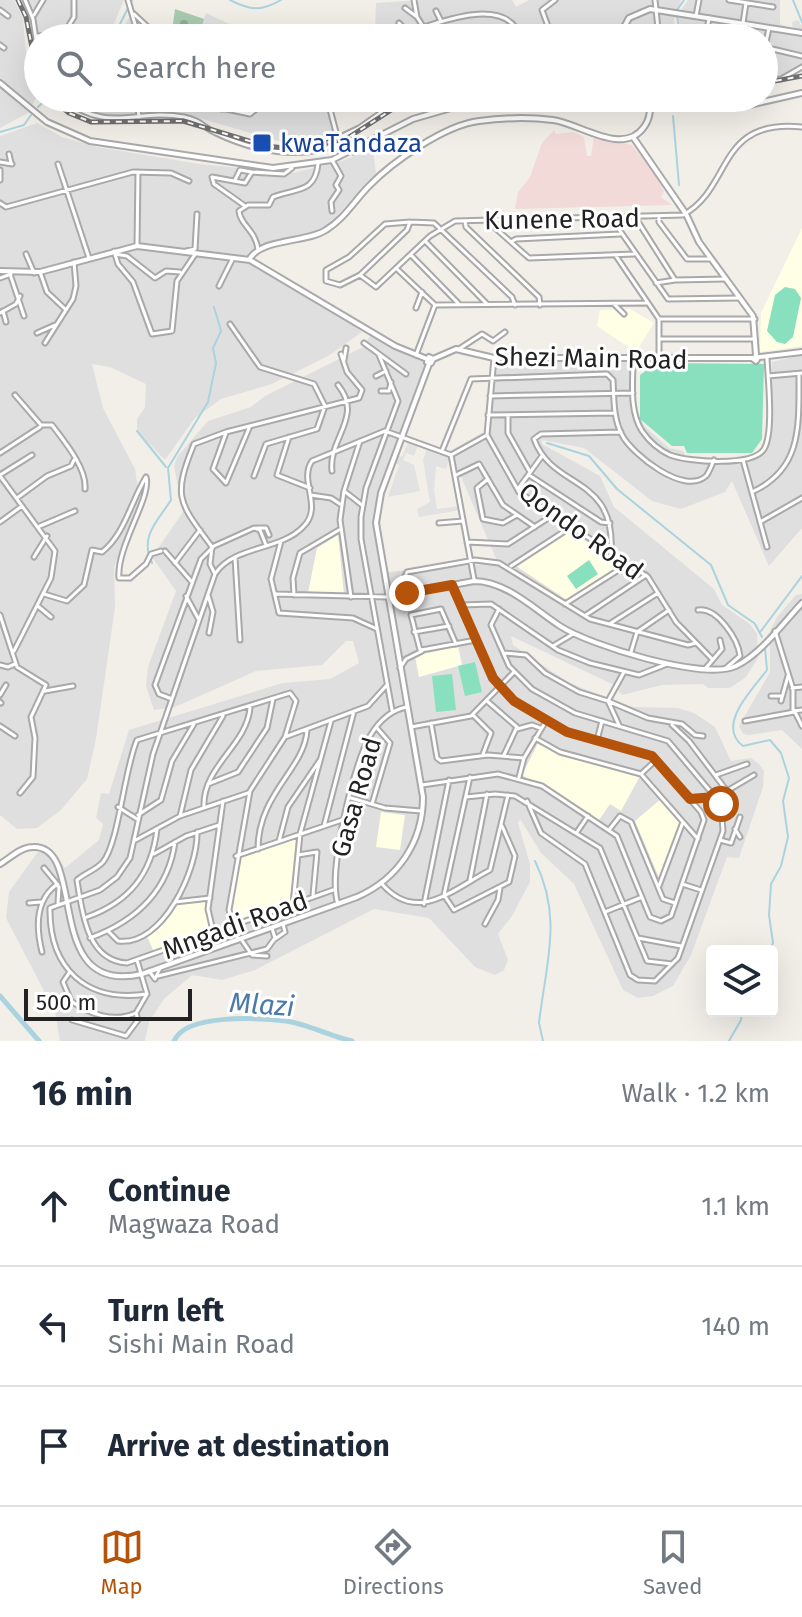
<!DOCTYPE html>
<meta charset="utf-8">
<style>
body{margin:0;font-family:"Fira Sans",sans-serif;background:#f2f2f3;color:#1f2937}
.controls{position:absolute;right:24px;bottom:24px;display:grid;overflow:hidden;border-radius:8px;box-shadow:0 8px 32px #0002}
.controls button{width:72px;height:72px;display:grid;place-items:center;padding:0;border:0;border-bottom:2px solid #e0e1e3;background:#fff;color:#1f2937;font:40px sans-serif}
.scale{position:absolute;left:24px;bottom:20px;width:168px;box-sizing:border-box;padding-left:8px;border:4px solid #222;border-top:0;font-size:22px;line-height:28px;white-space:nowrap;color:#222;-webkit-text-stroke:6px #fff;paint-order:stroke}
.stop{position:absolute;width:24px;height:24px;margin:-18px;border:6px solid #b45309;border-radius:50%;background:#fff}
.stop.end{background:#b45309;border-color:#fff;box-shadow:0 2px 8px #0008}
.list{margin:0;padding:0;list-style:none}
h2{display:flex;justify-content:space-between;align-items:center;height:104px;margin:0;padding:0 32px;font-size:34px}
h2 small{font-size:26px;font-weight:400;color:#747a83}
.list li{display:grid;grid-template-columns:52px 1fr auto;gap:24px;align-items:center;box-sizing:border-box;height:120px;padding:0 32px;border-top:2px solid #e0e1e3}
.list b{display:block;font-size:30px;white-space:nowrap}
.list p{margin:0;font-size:26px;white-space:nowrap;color:#747a83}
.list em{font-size:26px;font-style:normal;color:#747a83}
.icon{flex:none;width:44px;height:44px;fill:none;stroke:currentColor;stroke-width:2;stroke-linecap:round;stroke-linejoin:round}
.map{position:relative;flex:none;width:802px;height:1041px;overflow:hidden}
.search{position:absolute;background:#fff;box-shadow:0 8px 32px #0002;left:24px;right:24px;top:24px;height:88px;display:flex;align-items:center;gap:20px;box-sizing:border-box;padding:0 28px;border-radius:44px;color:#747a83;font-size:30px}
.sheet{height:464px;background:#fff}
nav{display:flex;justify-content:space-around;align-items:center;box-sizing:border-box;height:112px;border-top:2px solid #e0e1e3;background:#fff;font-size:22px;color:#747a83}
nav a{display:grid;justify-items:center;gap:4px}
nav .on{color:#b45309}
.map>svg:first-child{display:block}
</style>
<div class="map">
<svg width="802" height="1041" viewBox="0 0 802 1041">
<defs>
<pattern id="cemetery-stones" width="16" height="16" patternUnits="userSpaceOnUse" patternTransform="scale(2)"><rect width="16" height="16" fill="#aacbaf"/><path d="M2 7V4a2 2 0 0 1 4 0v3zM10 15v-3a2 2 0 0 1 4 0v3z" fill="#92ae96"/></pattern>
</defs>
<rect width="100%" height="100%" fill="#f2efe9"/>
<!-- residential -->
<path fill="#e0dfdf" d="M0,0H14L23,18L27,64L37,96L28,113L0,128Z
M22,0H124L108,38H38V62L30,17Z
M421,0H512L516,7L529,0H681L674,20L676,38H350L375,30L376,3Z
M688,0H780V24L793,29L792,22L798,20L802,26V71L784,80L764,81V38H683L678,15Z
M206,13L238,28L235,38H116L129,18L197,38Z
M77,98H326L335,138L292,145L185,114L164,112L110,119L93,114L76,102Z
M37,123L62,137L97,147L200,164L292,173L336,163L373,149L376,174L324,229L290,241L273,242L250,252L245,261L340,314L362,332L328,356L272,384L221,399L195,418L165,460L137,431V419L145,407L146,384L110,367L92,364L103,408L135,469L141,508L114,567L115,607L96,739L87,779L61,810L37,828L17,829L0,815V136Z
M370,336L425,363L375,511L383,588L404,712L412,709L387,572L498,563L450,451L484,432L492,355H639L635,380L636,409L644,426L669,448L683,451L690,463H742L760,457L771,438L772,362L802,355V528L769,566L732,481L725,492L681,509L652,501L584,448L542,440V444L600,476L614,507L714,589L722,605L750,624L757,634L758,658L746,677L730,688H708L703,684L662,685L622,695L614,685L511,636L513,645L569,683L633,707L678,708L694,713L715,727L731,761L751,758L759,764L764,771L763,787L739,858L727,857L691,955L673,986L653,996L638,998L623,990L574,884L541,853L520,819L518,823L530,864V882L512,916L498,934L508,960L504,970L495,975L475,967L429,918L374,909L255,970L222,980L192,975L164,999L149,1022L145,1041H60L55,1012L6,918L9,892L37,853L49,848L65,868L99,840L103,824L96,818L101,793L109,794L129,730L283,683L330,679L359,663L353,641H346L322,665L256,671L175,707L154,710L146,686L148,667L176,591L152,557L183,512L174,466L177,457L208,421L251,407L265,396L363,347Z
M802,594V749L782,730L749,735L743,734L739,726L770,672V631L777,617L796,595Z"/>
<!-- commercial -->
<path fill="#f2dad9" d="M554,130L556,134L573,132L584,137L587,156H591L594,137L632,145L654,172L664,192L661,197L672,205L515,209L518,192L530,177L542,143Z"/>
<!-- education -->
<path fill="#ffffe5" d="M802,228V346L760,352L761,313Z
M630,309L654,323L636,352L597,326L600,310Z
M571,530L624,565L567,600L516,566Z
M338,535L344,594L308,593L317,548Z
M458,646L462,665L419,677L415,656Z
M538,743L559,754L640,776L621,811L610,804L599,820L522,775Z
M661,799L680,822L660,880L635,821Z
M381,812L405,815L400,850L376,847Z
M296,838L290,902L234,922L232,910L239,858Z
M196,898L207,900L209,932L154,952L147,936L176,905Z"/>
<!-- cemetery -->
<path fill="url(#cemetery-stones)" d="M175,9L204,19L198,38L172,31Z"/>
<!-- pitch -->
<path fill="#88e0be" d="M785,287L795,289L801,298L793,337L785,344L777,342L767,331L775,295Z
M657,363L764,364L762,439L752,453H687L684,446H672L640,419V375Z
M589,560L598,574L576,589L567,576Z
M475,662L482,692L465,696L458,666Z
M452,674L456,710L436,712L432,676Z"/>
<!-- parking -->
<path fill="#e2e2e2" d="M408,442L418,445L414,456L406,453L403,460L414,465L420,491L388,497L399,465L394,463L397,455L402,457Z
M427,448L450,456L446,469L436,466L434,490L437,509L460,506L461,510L419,517L417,509L430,502L423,460Z"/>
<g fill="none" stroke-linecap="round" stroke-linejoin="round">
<!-- stream -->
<path stroke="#aad3df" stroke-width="2" d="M230,0C250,10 261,12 281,0
M793,0L802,22
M677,10L684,0
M677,16L681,38
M113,38L132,0
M673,102L674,98
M38,107L48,98
M673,116L679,185
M0,132L24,125L31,115
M137,431L166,467
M547,443L589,456L617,489L711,565L728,605L754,623
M152,563C139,536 158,521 171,500L168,468L208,402L216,363L213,348L221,331L214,307
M755,624L762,637
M761,631L802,576
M765,648L767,670C754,688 715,725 743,746L770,740L781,753L789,778L783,801L788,837L781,866L771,884L769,915L773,943L769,951
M535,861C563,918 546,962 539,1023L543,1041
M729,1041L741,1020L742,1011"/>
<!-- river -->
<path stroke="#aad3df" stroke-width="5" d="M0,996L39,1041
M174,1041C186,1013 259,1018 286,1021C307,1024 330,1036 352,1041"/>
<defs>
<path id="minor" d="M25,0L33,19L38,53
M128,0L139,38
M555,0L542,10L549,29L558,38
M655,0L659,38
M729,0L773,7
M405,8L417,17
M0,10L8,16
M436,11L441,21
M134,14L150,29L191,38
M34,15L43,0
M696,16L699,0
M399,23L409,33
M743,23L746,3
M518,35L549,29
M36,36L63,35L74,17V0
M706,37L709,18
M407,38V34L424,28L417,17L414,0
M431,38L424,27C448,19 498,2 516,28L515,38
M695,38H710
M0,45L4,48
M764,47L802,56
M765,47L769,28
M764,80L781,79L802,67
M62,98C110,135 134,108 184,117C203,121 202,127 216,133C253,151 301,161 340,143
M137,98L139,117
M174,98L250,114L261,105L296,99
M231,98H239
M306,98L319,107H327
M327,98L337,136
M221,109L224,98
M338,138L359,128L402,98
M340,143L353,152
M9,154L11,163
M0,162L12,164
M58,164L89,258
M0,170V180
M235,180L240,170L252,172
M0,203L6,207L133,172L171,173L189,181
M245,206L214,184L212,177L245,183L252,172L284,174L292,168
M332,211L331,202L339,190L336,185L341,176L332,160
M635,217L675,280L726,279
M659,217V222L687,259H711
M611,218L668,299L740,298
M492,220L494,227L529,258L634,254
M465,221L466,227L539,297L540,305
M410,222L407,230L360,275L340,285L326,281V270L349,257L385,224Z
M410,222L434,223L512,297L515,305
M425,241L487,304
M511,242L516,239L620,234
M137,246L138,172
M258,250C256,230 240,225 239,211L248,205H269L273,197C297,188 315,193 318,164
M114,251L118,264L133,282L152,334L172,331L177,281L196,253
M186,251L195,249L197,214
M26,254L34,273
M115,254L127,256L155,278L166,271L180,272
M411,255L458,303
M616,256L659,319V359
M397,269L435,305
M40,272L47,292L65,309
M10,274L24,316
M360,275L376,287L430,236L455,221L683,215C733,188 716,118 802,127
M0,278L11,274
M656,283L675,280
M219,286L233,258
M615,305L624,314
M416,308L422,292
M3,311L6,322
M0,313L16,304L20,296
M659,319H755
M230,324L260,367L314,384L325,406L317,429L266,444L254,476
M37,333L55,325
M659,339H755
M45,343L73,299L76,286L74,262
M364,343L406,374
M459,349L482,334L493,341L505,332
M379,355L398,401L366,488L361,517V539L392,710
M416,355L435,305L647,303
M633,359C633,383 629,410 642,431C649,441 659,450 670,455C688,462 753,467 764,449C774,433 768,378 767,358
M344,360L346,348
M376,376L386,371
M768,376L802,373
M381,391H389L391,382
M15,395L41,425
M490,396L633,393
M488,415L615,413
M508,415V433L530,472
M41,425H52C64,441 87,468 85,489
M226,433L213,469L226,483L250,426
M487,435L519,492L648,577L676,622L712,659
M289,437L277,475L310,488
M442,451L471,379L607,374L613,380C614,399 613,418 622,435C632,454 684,496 706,476C709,473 712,464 714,460
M0,453L40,427
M743,460L767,547
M332,471C328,438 364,417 338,385
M0,475L32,455
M456,475L479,464L503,505L535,527
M529,475L601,522L610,523
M0,476L55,551L51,578L14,651
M488,479L477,488L483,519L503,523L517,515
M518,489L542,456
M344,491L362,505
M752,492C802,469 799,427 799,374
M311,495L331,498L340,504
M17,498L47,476L71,466L74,460
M0,522L22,506
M760,522L802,498
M439,523L463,521
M40,526L75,511
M257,528H266L269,535
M281,541L271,579L279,613L353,618L377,629
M467,542L508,544L553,515
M165,551L191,581
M611,553C616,474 553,491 534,439L541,434L621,432
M34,557L47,536
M235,558L240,640
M175,563L200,530
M511,566L571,527
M215,574L210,564L212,547C179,502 172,498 194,444L226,432L359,398L362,390L347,372L341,354
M474,579L451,455L487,435L494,358
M407,593L404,579L407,572L475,560L499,563L590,619L688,645L696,643
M44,594L67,601L84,585L92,550L102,552C125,534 131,501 146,477C152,497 116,547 119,578H130L146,564L151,554L161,551
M276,594L387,597
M208,595L213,612L209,633
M294,595L293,578L300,553L339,530
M186,596L199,620
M351,597L340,520L344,491L360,441
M565,604L628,564
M461,605L491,604L558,650L590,663L639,675L667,664
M39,607L51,617
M499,609L491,625L509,666L532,689L575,713L668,741L721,804L723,831L678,958L655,981L638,980L630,975L585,864L541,833L527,801
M698,610C717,607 738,639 740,656L726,668
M0,615L17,667L46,685L31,717L35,738L33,777L20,793
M586,615L646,575
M611,623L658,593
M775,631L793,689V711L802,710
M414,632L449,626
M456,644L441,609L411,615L420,650L427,649L476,640
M553,646L573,634
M631,652L637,632L669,610
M504,653L526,655L545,673L579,692L608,701L619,725
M0,665L8,667L15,664
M400,668L406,659L422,651
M705,669L722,649L720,640
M624,672L608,701L648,718L682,724L695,735L703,736
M792,688L802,687
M45,691L73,686
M0,695L6,685
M771,696H780
M172,699L159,694L155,685L201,559L214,546L254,528L260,530L266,545
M487,701L517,727L504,755
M781,701L788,676
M0,702L1,703
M795,712L802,726
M473,715L491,733L483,754
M745,721L794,712
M431,723L437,758L441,761L488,755L524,758
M672,725L689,741L727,791L754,775
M0,726L15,736
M411,727L471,716L514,672
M517,729L532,725L540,728
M285,737L296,701L290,693L137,740C124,770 119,842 103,862C96,870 85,873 77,880C82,912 87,961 127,963L333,890
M535,738L560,752L641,774L698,839
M597,740L602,721
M641,774L655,761
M716,775L747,764
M470,777L444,895L454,910L509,882L515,856L502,826
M519,777L524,758L546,721
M208,784L238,772L267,728L273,699
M422,785L498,774L542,786L617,836L650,917L661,921L671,916L704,820L701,812L652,756L567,732L514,701L493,678L452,585
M466,797L495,794L515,796L600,848L647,961L672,964
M351,798L385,808L421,811
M690,799L714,797
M372,804L390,743L377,728
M118,807L137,819
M204,807C202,767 247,745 250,708
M138,815L161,800L172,761L194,724
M180,816L191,770L223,716
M324,826L354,711
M735,829L740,837
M609,830L620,816L631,822L663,899L675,903
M577,832L588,816
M720,840L731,843L740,817
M134,841L180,816L248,793
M279,841L288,807L320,760
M258,849C258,793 305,769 307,730
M154,854L186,836L219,825
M298,855L317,852L313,895
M236,856L345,819
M44,868L58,885
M470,880L487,794
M382,884C417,924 452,890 490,870L508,795
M682,884L701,890
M659,886L683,822
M175,902L210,898
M29,903L41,902
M293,904L300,834L331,721
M338,904C327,874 353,765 370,736C379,721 390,710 407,707
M424,904L449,780
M605,912L642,897
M87,917C129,902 152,874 157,829
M485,924L498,900L500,888
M108,931L118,941C163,947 198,869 197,832
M213,931L208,909L223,801
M90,938C136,921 168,892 175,842
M638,938L681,946
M241,939L252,955L267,956
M275,939L285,932L283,924
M238,940L229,910L250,791L285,737L368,706L387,685
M42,952C36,928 35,901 56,885L59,887L58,903
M149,971L155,979L160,968
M69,973L63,982L71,1001C89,1014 114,1023 136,1013L147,994L137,960
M158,976L267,949L275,938L272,928
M147,994C87,1003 49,969 50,908L100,890L117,877L130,858L153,754L215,574C234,545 280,551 303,527C324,507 298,481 312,461L385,431L451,455
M72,1020L126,1036L138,1020L136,1013"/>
<path id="tertiary" d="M618,38L629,18L650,9L802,33
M0,83L47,122L90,141L273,168L332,160L413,119L458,106L714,107L749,105L802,93
M633,137L686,214L699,242L753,316L756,355
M249,260C260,238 306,243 326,230C344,219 355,200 369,186C392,162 445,125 479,121C502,118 529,117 553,120C579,123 623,157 644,127C650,119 651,108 649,98
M0,271L40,272L137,246L250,260L395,346L427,359
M429,357L433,359L431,363L427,362Z
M758,358L756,361L752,358L802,352
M433,359L456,349L494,358H752
M388,597L474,581C506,581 534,609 560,626C589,645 704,681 736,666C761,654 783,623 802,603
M0,864C10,858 21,847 33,847C89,845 40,997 142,974L357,897C398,879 423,842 423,797L376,523L381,493L429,364"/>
</defs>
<!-- minor casing -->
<use href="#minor" stroke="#a9a9a9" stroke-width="7"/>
<!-- tertiary casing -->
<use href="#tertiary" stroke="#a9a9a9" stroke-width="8"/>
<!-- minor -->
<use href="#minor" stroke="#fff" stroke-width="3"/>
<!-- tertiary -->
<use href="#tertiary" stroke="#fff" stroke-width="4"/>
<defs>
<path id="rail" d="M18,0L26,17L38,78
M764,83L802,76
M51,98L69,113L91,122L183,121L266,146L294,149L346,139L410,98"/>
</defs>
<!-- rail casing -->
<use href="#rail" stroke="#707070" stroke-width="5"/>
<!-- rail -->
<use href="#rail" stroke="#fff" stroke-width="2" stroke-dasharray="6" stroke-linecap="butt"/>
</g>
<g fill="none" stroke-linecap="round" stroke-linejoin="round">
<!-- route -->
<path stroke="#b45309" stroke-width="10" d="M407,593L452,585L493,678L514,701L567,732L652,756L690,799L715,797L721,804"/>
</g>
<!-- markers -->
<rect fill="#1a4fb4" stroke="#fff" stroke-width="3" x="252" y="133" width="20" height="20" rx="4"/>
<g text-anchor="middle" stroke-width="6" stroke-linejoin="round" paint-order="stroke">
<!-- transit labels -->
<g font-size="26" fill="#164399" stroke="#fff" text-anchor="start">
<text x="280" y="152">kwaTandaza</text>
</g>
<!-- street labels -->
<g font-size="26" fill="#222" stroke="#fff">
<text transform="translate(562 219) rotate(-1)" y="9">Kunene Road</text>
<text transform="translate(591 358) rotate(1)" y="9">Shezi Main Road</text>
<text transform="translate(581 531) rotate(36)" y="9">Qondo Road</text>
<text transform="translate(356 797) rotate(-74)" y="9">Gasa Road</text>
<text transform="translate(235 925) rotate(-20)" y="9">Mngadi Road</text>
</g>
<!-- water labels -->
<g font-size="28" font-style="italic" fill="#4a7aab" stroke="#fff">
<text transform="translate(262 1004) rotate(4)" y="10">Mlazi</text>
</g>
</g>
</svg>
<div class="controls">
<button><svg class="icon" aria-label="layers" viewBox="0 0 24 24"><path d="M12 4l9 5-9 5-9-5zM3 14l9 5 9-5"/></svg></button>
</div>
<div class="scale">500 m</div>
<div class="stop" style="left:721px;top:804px"></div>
<div class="stop end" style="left:407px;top:593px"></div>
<div class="search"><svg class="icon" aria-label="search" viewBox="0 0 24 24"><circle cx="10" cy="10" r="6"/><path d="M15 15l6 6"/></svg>Search here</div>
</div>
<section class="sheet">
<h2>16 min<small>Walk · 1.2 km</small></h2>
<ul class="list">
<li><svg class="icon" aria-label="ahead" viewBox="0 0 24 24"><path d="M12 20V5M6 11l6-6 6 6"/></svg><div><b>Continue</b><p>Magwaza Road</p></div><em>1.1 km</em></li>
<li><svg class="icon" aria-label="left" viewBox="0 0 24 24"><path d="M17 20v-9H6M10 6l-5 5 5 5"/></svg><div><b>Turn left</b><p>Sishi Main Road</p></div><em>140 m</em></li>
<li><svg class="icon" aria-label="arrive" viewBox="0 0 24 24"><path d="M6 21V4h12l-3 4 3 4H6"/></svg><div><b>Arrive at destination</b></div></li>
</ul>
</section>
<nav>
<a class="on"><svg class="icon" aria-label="map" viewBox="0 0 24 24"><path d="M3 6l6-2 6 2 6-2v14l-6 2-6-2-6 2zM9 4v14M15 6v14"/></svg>Map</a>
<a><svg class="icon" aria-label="directions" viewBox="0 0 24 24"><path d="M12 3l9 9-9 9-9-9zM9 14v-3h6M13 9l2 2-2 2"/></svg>Directions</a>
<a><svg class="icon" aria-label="saved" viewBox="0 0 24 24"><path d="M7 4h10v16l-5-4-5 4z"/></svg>Saved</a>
</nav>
